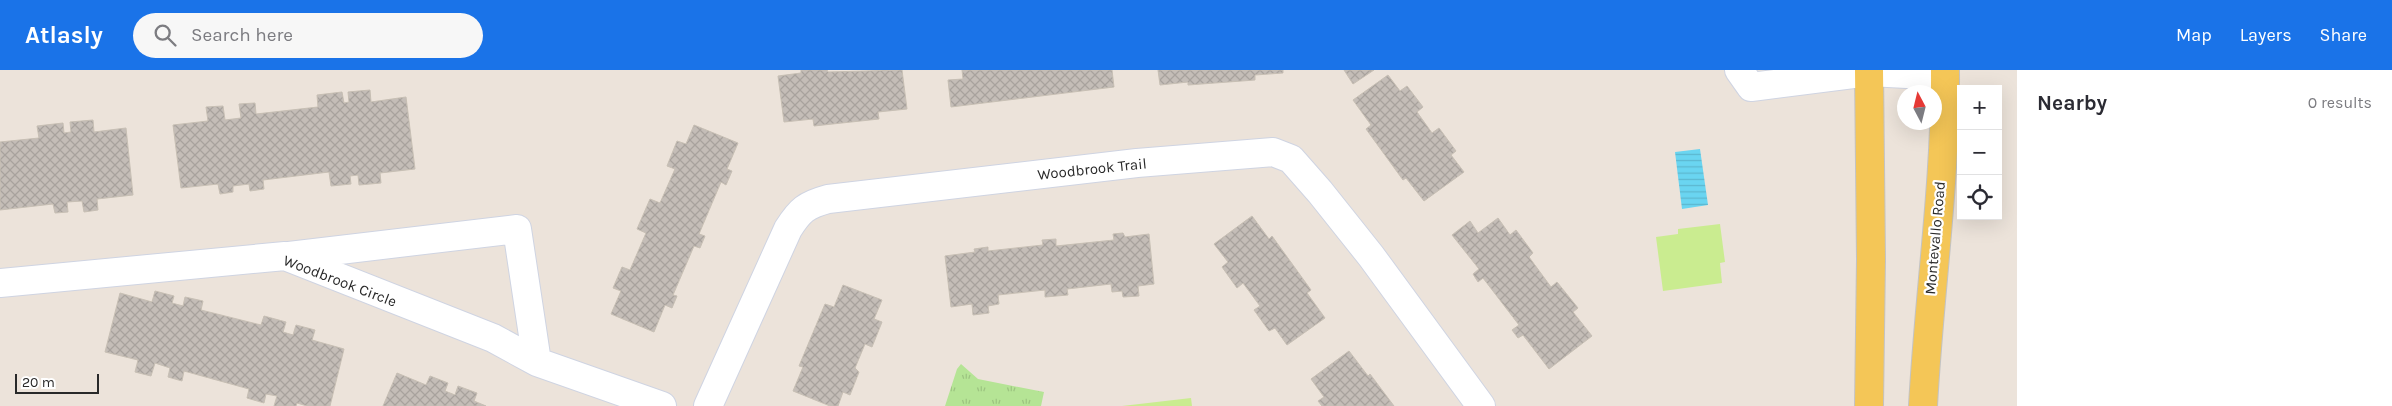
<!DOCTYPE html>
<meta charset="utf-8">
<style>
body{margin:0;font-family:Karla,sans-serif;background:#f7f7f7;color:#2b2b33}
.controls{position:absolute;right:15px;top:15px;display:grid;overflow:hidden;border-radius:0px;box-shadow:0 5px 20px #0002}
.controls button{width:45px;height:45px;display:grid;place-items:center;padding:0;border:0;border-bottom:1px solid #e1e1e2;background:#fff;color:#2b2b33;font:25px sans-serif}
.compass{position:absolute;left:1897px;top:15px;width:45px;height:45px;border-radius:50%;background:#fff;box-shadow:0 5px 20px #0002;rotate:353deg}
.scale{position:absolute;left:15px;bottom:12px;width:84px;box-sizing:border-box;padding-left:5px;border:2px solid #292929;border-top:0;font-size:14px;line-height:18px;white-space:nowrap;color:#292929;-webkit-text-stroke:4px #fff;paint-order:stroke}
.list{margin:0;padding:0;list-style:none}
h2{display:flex;justify-content:space-between;align-items:center;height:65px;margin:0;padding:0 20px;font-size:21px}
h2 small{font-size:16px;font-weight:400;color:#7c7c81}
.icon{flex:none;width:28px;height:28px;fill:none;stroke:currentColor;stroke-width:2;stroke-linecap:round;stroke-linejoin:round}
.map{position:relative;flex:none;width:2017px;height:336px;overflow:hidden}
header{display:flex;align-items:center;gap:30px;box-sizing:border-box;height:70px;padding:0 25px;background:#1a73e8;color:#fff}
header strong{font-size:24px}
nav{display:flex;gap:28px;margin-inline-start:auto;font-size:18px}
.search{width:350px;height:45px;background:#f7f7f7;display:flex;align-items:center;gap:12px;box-sizing:border-box;padding:0 18px;border-radius:28px;color:#7c7c81;font-size:19px}
main{display:flex}
aside{flex:1;background:#fff}
.map>svg:first-child{display:block}
</style>
<header>
<strong>Atlasly</strong>
<div class="search"><svg class="icon" aria-label="search" viewBox="0 0 24 24"><circle cx="10" cy="10" r="6"/><path d="M15 15l6 6"/></svg>Search here</div>
<nav><a>Map</a><a>Layers</a><a>Share</a></nav>
</header>
<main>
<div class="map">
<svg width="2017" height="336" viewBox="0 0 2017 336">
<defs>
<pattern id="park-tufts" width="24" height="20" patternUnits="userSpaceOnUse" patternTransform="scale(1.25)"><rect width="24" height="20" fill="#b5e495"/><path d="M3 7l-1-3M5 7V3M7 7l1-3M15 17l-1-3M17 17v-4M19 17l1-3" fill="none" stroke="#9cc480"/></pattern>
<pattern id="water-rules" width="6" height="5" patternUnits="userSpaceOnUse" patternTransform="scale(1.25)"><rect width="6" height="5" fill="#6ad5f1"/><path d="M0 2.5h6" fill="none" stroke="#5cb7cf"/></pattern>
<pattern id="building-cross-hatch" width="8" height="8" patternUnits="userSpaceOnUse" patternTransform="scale(1.25)"><rect width="8" height="8" fill="#c4bdb7"/><path d="M0 0l8 8M0 8l8-8" fill="none" stroke="#a8a29d"/></pattern>
</defs>
<rect width="100%" height="100%" fill="#ece3da"/>
<!-- park -->
<path fill="url(#park-tufts)" d="M961,294L978,309L1044,322L1041,336H945L957,299Z"/>
<!-- pitch -->
<path fill="#caec90" d="M1720,154L1725,192L1720,193L1722,213L1663,221L1656,167L1678,164V159Z
M1191,328L1192,336H1122Z"/>
<!-- water -->
<path fill="url(#water-rules)" d="M1700,79L1708,135L1682,139L1675,82Z"/>
<!-- building -->
<path fill="url(#building-cross-hatch)" stroke="#c7bfb4" d="M801,0H827L828,2L902,0L907,39L878,42L879,49L814,56L813,49L784,52L778,6L801,3Z
M962,0H1112L1114,17L951,37L948,10L963,9Z
M1158,0H1283V3L1255,5V10L1188,15V12L1160,15Z
M1344,0H1374L1353,14Z
M1388,5L1400,21L1407,16L1423,37L1417,42L1432,63L1439,58L1456,81L1451,85L1464,102L1424,131L1406,108L1403,110L1366,59L1371,55L1353,30Z
M370,20L371,32L406,27L415,99L380,103L381,113L359,115L358,105L350,106L351,114L331,116L329,102L263,110L264,119L250,121L249,114L233,116V122L220,124L218,114L181,118L173,55L208,51L206,37L223,36L225,50L241,48L239,34L255,33L256,44L318,37L317,25L342,22L344,33L349,32L348,22Z
M93,50L94,62L126,58L133,125L97,129L98,140L84,142L82,131L67,132L68,142L55,143L53,134L0,140V72L39,68L37,56L63,53L64,63L71,62L70,52Z
M694,55L738,73L727,99L732,101L726,115L721,112L699,164L705,166L700,178L694,176L673,225L677,226L672,238L665,235L654,262L611,244L621,221L613,218L622,197L630,200L646,163L637,159L650,129L660,133L675,99L667,96L677,71L686,74Z
M1252,146L1269,169L1272,166L1311,220L1307,223L1325,248L1287,275L1275,258L1269,261L1254,240L1260,236L1243,213L1237,218L1222,197L1228,192L1214,174Z
M1498,148L1510,165L1516,160L1533,183L1529,187L1551,217L1557,212L1578,238L1573,242L1592,266L1549,299L1523,265L1518,268L1512,260L1519,255L1483,208L1478,212L1473,204L1479,199L1452,165L1470,151L1478,163Z
M1123,163L1125,167L1149,164L1154,214L1138,216L1139,226L1123,227L1122,221L1112,222L1111,214L1067,219L1068,225L1045,227V220L998,225L999,234L988,236L989,243L973,245L972,234L951,237L945,186L975,182L974,179L988,177V181L1043,175L1042,170L1056,169V176L1114,170L1113,164Z
M843,215L882,230L874,249L882,252L872,277L865,274L855,298L859,302L850,325L843,322L838,336H830L793,321L803,297L799,296L825,234L834,237Z
M155,221L174,226L172,233L183,236L185,227L203,231L201,240L261,255L264,246L286,252L283,262L293,265L296,255L315,260L312,270L344,279L330,336H307L297,333L296,336H274L277,326L266,324L264,333L247,328L249,319L184,301L182,311L168,307L170,298L155,293L151,306L135,302L138,290L105,282L120,223L152,232Z
M1349,281L1368,306L1370,304L1394,336H1322L1318,331L1324,327L1311,309Z
M397,303L426,315L430,306L448,313L445,321L455,325L458,316L477,323L474,331L486,336H383Z"/>
<g fill="none" stroke-linecap="round" stroke-linejoin="round">
<defs>
<path id="minor" d="M1739,0L1751,17L1869,2L1945,6
M289,186L517,159L537,292
M0,213L285,186L493,268L537,292L662,336
M708,336L788,159C800,140 806,135 828,129L1137,93L1273,82L1291,89L1320,122L1371,186L1481,336"/>
<path id="major" d="M1869,336L1871,189L1869,0
M1923,336C1929,224 1946,112 1945,0"/>
</defs>
<!-- minor casing -->
<use href="#minor" stroke="#cfd4e2" stroke-width="30"/>
<!-- major casing -->
<use href="#major" stroke="#c3c3c3" stroke-width="30"/>
<!-- minor -->
<use href="#minor" stroke="#fff" stroke-width="28"/>
<!-- major -->
<use href="#major" stroke="#f4c657" stroke-width="28"/>
</g>
<g text-anchor="middle" stroke-width="4.5" stroke-linejoin="round" paint-order="stroke">
<!-- street labels -->
<g font-size="15" fill="#292929" stroke="#fff">
<text transform="translate(1092 99) rotate(-6)" y="5">Woodbrook Trail</text>
<text transform="translate(1935 168) rotate(-85)" y="5">Montevallo Road</text>
<text transform="translate(340 211) rotate(21)" y="5">Woodbrook Circle</text>
</g>
</g>
</svg>
<div class="controls">
<button>+</button>
<button>−</button>
<button><svg class="icon" aria-label="locate" viewBox="0 0 24 24"><circle cx="12" cy="12" r="6"/><path d="M12 2v4M12 18v4M2 12h4M18 12h4"/></svg></button>
</div>
<svg class="compass" viewBox="-18 -18 36 36"><path d="M0-13l5 13h-10z" fill="#e53935"/><path d="M0 13l5-13h-10z" fill="#7c7c81"/></svg>
<div class="scale">20 m</div>
</div>
<aside>
<h2>Nearby<small>0 results</small></h2>
<ul class="list">
</ul>
</aside>
</main>
